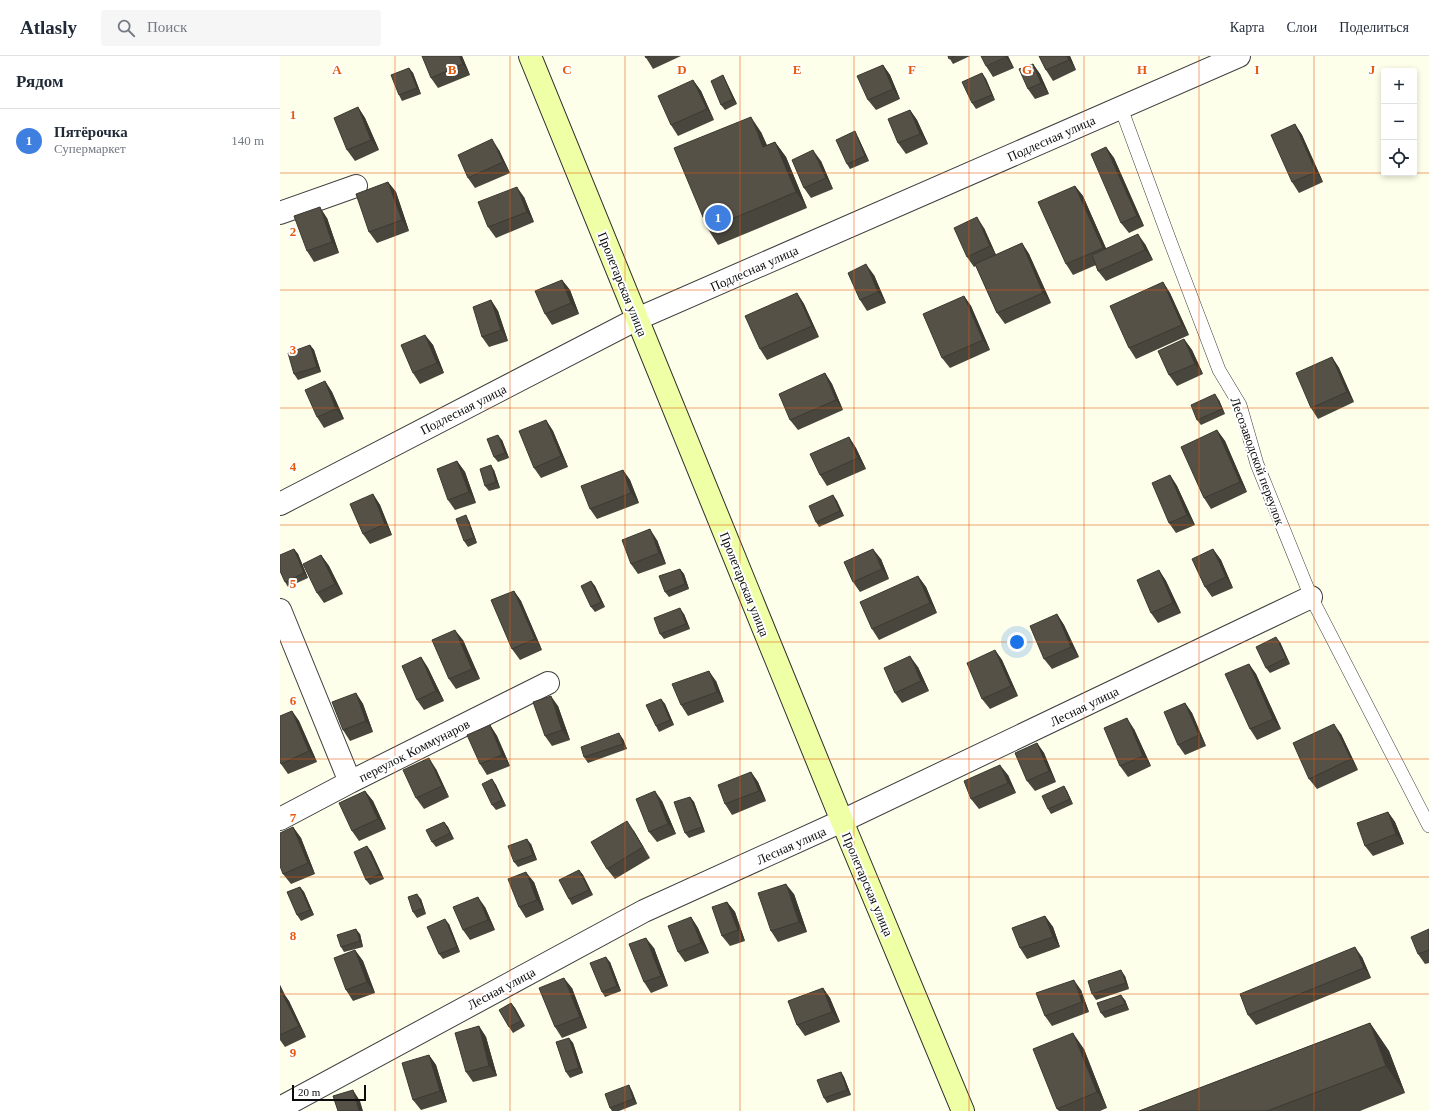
<!DOCTYPE html>
<html lang="ru">
<meta charset="utf-8">
<style>
body{margin:0;font-family:Georgia,serif;background:#f6f6f7;color:#1f2937}
.controls{position:absolute;right:12px;top:12px;display:grid;overflow:hidden;border-radius:4px;box-shadow:0 2px 6px #0003}
.controls button{width:36px;height:36px;display:grid;place-items:center;padding:0;border:0;border-bottom:1px solid #e0e1e3;background:#fff;color:#1f2937;font:20px sans-serif}
.scale{position:absolute;left:12px;bottom:10px;width:74px;box-sizing:border-box;padding-left:4px;border:2px solid #0c0c0c;border-top:0;font-size:11px;line-height:14px;white-space:nowrap;color:#0c0c0c;-webkit-text-stroke:3px #fff;paint-order:stroke}
.you{position:absolute;left:737px;top:586px;width:14px;height:14px;margin:-10px;border:3px solid #fff;border-radius:50%;background:#1a73e8;box-shadow:0 0 0 6px #1a73e833}
.badge{display:grid;place-items:center;width:26px;height:26px;border-radius:50%;background:#c4431b;color:#fff;font-size:13px;font-weight:700}
.pin{position:absolute;translate:-50% -50%;border:2px solid #fff;box-shadow:0 1px 4px #0006}
.list{margin:0;padding:0;list-style:none}
h2{display:flex;justify-content:space-between;align-items:center;height:52px;margin:0;padding:0 16px;font-size:17px}
h2 small{font-size:13px;font-weight:400;color:#747a83}
.list li{display:grid;grid-template-columns:26px 1fr auto;gap:12px;align-items:center;box-sizing:border-box;height:64px;padding:0 16px;border-top:1px solid #e0e1e3}
.list b{display:block;font-size:15px;white-space:nowrap}
.list p{margin:0;font-size:13px;white-space:nowrap;color:#747a83}
.list em{font-size:13px;font-style:normal;color:#747a83}
.icon{flex:none;width:22px;height:22px;fill:none;stroke:currentColor;stroke-width:2;stroke-linecap:round;stroke-linejoin:round}
.map{position:relative;flex:none;width:1149px;height:1055px;overflow:hidden}
header{display:flex;align-items:center;gap:24px;box-sizing:border-box;height:56px;padding:0 20px;background:#fff;border-bottom:1px solid #e0e1e3}
header strong{font-size:19px}
nav{display:flex;gap:22px;margin-inline-start:auto;font-size:14px}
.search{width:280px;height:36px;background:#f6f6f7;display:flex;align-items:center;gap:10px;box-sizing:border-box;padding:0 14px;border-radius:4px;color:#747a83;font-size:15px}
main{display:flex}
aside{flex:1;background:#fff}
.map>svg:first-child{display:block}
</style>
<header>
<strong>Atlasly</strong>
<div class="search"><svg class="icon" aria-label="search" viewBox="0 0 24 24"><circle cx="10" cy="10" r="6"/><path d="M15 15l6 6"/></svg>Поиск</div>
<nav><a>Карта</a><a>Слои</a><a>Поделиться</a></nav>
</header>
<main>
<aside>
<h2>Рядом<small></small></h2>
<ul class="list">
<li><span class="badge" style="background:#3f7fe0">1</span><div><b>Пятёрочка</b><p>Супермаркет</p></div><em>140 m</em></li>
</ul>
</aside>
<div class="map">
<svg width="1149" height="1055" viewBox="0 0 1149 1055">
<rect width="100%" height="100%" fill="#fdffea"/>
<g fill="none" stroke-linecap="round" stroke-linejoin="round">
<defs>
<path id="lane" d="M841,52L890,185L939,314L960,349L977,408L1031,541L1149,770"/>
<path id="street" d="M0,157L76,130
M0,448L357,263L959,0
M0,554L70,726
M0,763L70,726L268,627
M0,1052L364,855L562,765L1031,541"/>
<path id="secondary" d="M250,0L562,765L683,1055"/>
</defs>
<!-- lane casing -->
<use href="#lane" stroke="#3f3f3f" stroke-width="14"/>
<!-- street casing -->
<use href="#street" stroke="#3f3f3f" stroke-width="24"/>
<!-- secondary casing -->
<use href="#secondary" stroke="#2e2e2e" stroke-width="24"/>
<!-- lane -->
<use href="#lane" stroke="#fff" stroke-width="13"/>
<!-- street -->
<use href="#street" stroke="#fff" stroke-width="22"/>
<!-- secondary -->
<use href="#secondary" stroke="#efffa5" stroke-width="22"/>
</g>
<!-- wall -->
<path fill="#49463d" d="M182,0L190,19L158,32L151,22Z
M365,0H401L373,13Z
M668,0H690L673,8Z
M728,0L734,12L713,21L706,10Z
M759,0H790L796,14L773,25L766,14Z
M753,8L760,18L769,38L755,43L748,33Z
M603,9L610,19L620,43L596,54L588,44Z
M129,12L133,17L141,38L122,45L119,39Z
M702,17L706,23L715,44L696,53L692,47Z
M443,19L446,25L457,48L445,54L441,49Z
M413,24L421,35L434,64L398,80L391,69Z
M78,51L85,62L99,94L75,105L67,94Z
M630,54L637,64L648,88L626,98L618,87Z
M1015,68L1022,79L1043,126L1019,137L1012,126Z
M481,76L487,89L495,86L506,101L527,152L438,189L428,173Z
M578,81L589,105L570,113L567,108Z
M826,91L834,102L864,170L849,177L841,167Z
M219,94L230,117L195,132L188,122Z
M541,105L553,133L531,142L524,132Z
M108,126L116,136L129,175L97,187L89,176Z
M795,130L803,140L826,192L865,188L873,204L826,225L818,215L816,209L793,219L786,208Z
M244,141L254,166L216,182L208,171Z
M47,162L59,197L34,206L27,195Z
M704,172L716,199L742,187L749,198L771,247L725,268L717,257L696,210L694,211L687,201Z
M594,219L606,247L587,255L580,244Z
M282,224L290,234L299,258L272,269L265,258Z
M883,226L890,237L909,279L856,303L849,292Z
M517,237L524,248L539,281L487,304L480,293Z
M684,240L691,250L710,294L670,312L662,302Z
M211,244L218,255L228,285L209,291L202,281Z
M145,279L153,289L164,317L140,328L133,317Z
M904,283L912,294L923,318L897,330L889,319Z
M30,289L34,294L41,316L18,324L14,318Z
M1052,301L1059,312L1074,346L1038,363L1031,352Z
M545,317L552,328L563,354L518,374L510,364Z
M45,325L52,336L64,363L44,372L37,361Z
M939,344L945,358L921,369L917,364Z
M266,364L273,375L288,411L261,422L254,412Z
M937,374L945,385L967,436L931,453L924,442Z
M569,381L576,392L586,413L547,430L540,419Z
M222,384L229,402L218,406L214,401Z
M177,405L185,416L196,447L175,454L168,444Z
M214,414L220,432L209,435L205,430Z
M343,414L350,424L359,447L317,463L310,453Z
M890,419L897,430L915,469L896,477L889,467Z
M93,438L100,449L112,479L90,488L83,478Z
M553,439L557,445L564,460L539,471L536,466Z
M189,465L197,487L188,491L184,485Z
M377,484L386,508L358,518L351,508Z
M14,493L18,498L28,522L8,531L5,526Z
M933,493L941,504L953,532L932,541L925,531Z
M41,499L49,510L63,538L44,547L37,537Z
M601,503L609,523L580,536L573,526Z
M400,513L404,518L409,533L389,541L385,536Z
M879,514L886,525L901,557L878,567L871,557Z
M638,520L646,531L657,557L599,584L592,573Z
M311,525L315,530L325,551L315,556L311,551Z
M234,535L241,545L262,594L240,604L232,593Z
M404,558L410,573L384,583L380,578Z
M777,558L784,569L799,601L772,613L764,603Z
M183,584L200,623L176,633L169,623Z
M1000,586L1010,608L990,617L986,612Z
M715,594L722,604L738,640L710,653L702,643Z
M141,601L148,612L164,645L144,654L137,644Z
M969,608L976,618L1001,673L977,684L970,673Z
M638,611L649,635L622,647L615,637Z
M436,625L444,646L408,660L401,649Z
M76,637L83,648L93,676L70,685L63,674Z
M381,643L385,648L394,669L379,676L376,670Z
M905,647L912,657L926,690L905,699L898,689Z
M278,650L290,684L272,690L265,680Z
M12,655L19,665L37,706L8,718L1,708Z
M210,669L217,680L230,710L207,719L200,708Z
M854,673L871,710L848,721L840,710Z
M1061,678L1078,714L1037,733L1029,723Z
M343,683L347,693L308,707L304,701Z
M757,687L764,697L776,726L755,735L747,725Z
M156,713L169,741L144,753L136,742Z
M471,716L478,726L486,745L452,759L445,748Z
M728,719L736,737L699,753L691,743Z
M212,723L216,729L226,750L216,754L212,749Z
M784,730L787,735L793,748L771,758L768,753Z
M85,735L93,745L106,773L79,785L72,775Z
M410,741L414,746L425,776L409,782L405,777Z
M382,745L396,778L377,786L369,776Z
M1108,756L1115,766L1124,788L1093,800L1085,790Z
M164,766L168,771L174,783L156,791L152,786Z
M13,771L21,782L35,818L11,828L3,818Z
M354,775L370,802L335,823L327,813Z
M251,788L257,804L238,811L234,806Z
M91,795L104,823L90,829L86,824Z
M299,814L303,819L313,839L292,849L289,843Z
M254,826L264,854L246,862L239,851Z
M20,831L24,836L34,859L21,865L17,859Z
M514,838L527,876L498,886L491,875Z
M141,843L146,858L137,862L133,856Z
M447,846L455,856L465,885L450,890L442,880Z
M205,851L215,874L190,884L183,874Z
M765,860L773,871L780,891L747,903L740,892Z
M411,861L418,872L429,897L405,906L398,896Z
M169,868L180,896L163,903L159,898Z
M1149,873V907L1145,908L1138,898Z
M80,878L83,891L64,896L61,891Z
M374,892L388,930L371,937L364,926Z
M75,894L83,905L95,937L73,945L66,934Z
M1082,901L1091,922L976,969L968,959Z
M330,906L341,935L325,941L322,936Z
M845,920L849,933L816,944L812,938Z
M0,929L5,939L9,945L26,981L5,991L0,984Z
M292,932L307,972L282,982L275,971Z
M543,932L550,942L560,966L525,980L517,969Z
M801,934L809,956L772,970L765,960Z
M845,944L849,954L825,962L821,957Z
M231,947L235,952L245,970L233,977L229,971Z
M1090,967L1109,995L1125,1037L1080,1055H859Z
M199,970L206,981L217,1020L193,1026L186,1016Z
M289,982L293,987L303,1017L290,1022L286,1016Z
M804,993L827,1052L820,1055H779L777,1053Z
M149,999L156,1009L167,1046L141,1054L133,1044Z
M561,1016L564,1021L571,1039L547,1047L544,1042Z
M349,1029L352,1035L357,1048L339,1055H332L330,1052Z"/>
<!-- shaded-wall -->
<path fill="#3c3932" d="M179,0H182L190,19L183,8Z
M726,0H728L734,12L726,1Z
M787,0H790L796,14L789,4Z
M753,8L760,18L769,38L761,27Z
M603,9L610,19L620,43L613,33Z
M129,12L133,17L141,38L137,32Z
M702,17L706,23L715,44L712,39Z
M443,19L446,25L457,48L453,43Z
M413,24L421,35L434,64L427,53Z
M78,51L85,62L99,94L91,84Z
M630,54L637,64L648,88L640,78Z
M471,61L481,76L494,106L483,91Z
M1015,68L1022,79L1043,126L1036,116Z
M575,75L578,81L589,105L585,100Z
M212,83L219,94L230,117L223,106Z
M495,86L506,101L527,152L516,136Z
M826,91L834,102L864,170L857,160Z
M533,94L541,105L553,133L546,122Z
M108,126L116,136L129,175L122,164Z
M795,130L803,140L830,202L823,192Z
M237,131L244,141L254,166L247,156Z
M40,151L47,162L59,197L52,186Z
M697,161L704,172L717,201L710,190Z
M858,178L865,188L873,204L865,194Z
M742,187L749,198L771,247L763,237Z
M586,208L594,219L606,247L598,236Z
M282,224L290,234L299,258L291,247Z
M883,226L890,237L909,279L902,269Z
M517,237L524,248L539,281L532,270Z
M684,240L691,250L710,294L703,284Z
M211,244L218,255L228,285L221,274Z
M145,279L153,289L164,317L157,307Z
M904,283L912,294L923,318L915,308Z
M30,289L34,294L41,316L37,311Z
M1052,301L1059,312L1074,346L1067,336Z
M545,317L552,328L563,354L556,344Z
M45,325L52,336L64,363L56,353Z
M935,338L939,344L945,358L942,353Z
M266,364L273,375L288,411L281,400Z
M937,374L945,385L967,436L960,426Z
M218,379L222,384L229,402L225,397Z
M569,381L576,392L586,413L578,402Z
M177,405L185,416L196,447L189,436Z
M211,409L214,414L220,432L216,426Z
M343,414L350,424L359,447L351,437Z
M890,419L897,430L915,469L907,459Z
M93,438L100,449L112,479L105,468Z
M553,439L557,445L564,460L560,455Z
M186,459L189,465L197,487L194,482Z
M370,473L377,484L386,508L379,497Z
M14,493L18,498L28,522L24,517Z
M593,493L601,503L609,523L602,513Z
M933,493L941,504L953,532L946,521Z
M41,499L49,510L63,538L55,528Z
M400,513L404,518L409,533L405,528Z
M879,514L886,525L901,557L893,547Z
M638,520L646,531L657,557L650,547Z
M311,525L315,530L325,551L321,546Z
M234,535L241,545L262,594L255,583Z
M400,552L404,558L410,573L406,568Z
M777,558L784,569L799,601L791,591Z
M175,574L183,584L200,623L192,613Z
M996,581L1000,586L1010,608L1006,602Z
M715,594L722,604L738,640L731,630Z
M630,600L638,611L649,635L641,625Z
M141,601L148,612L164,645L156,635Z
M969,608L976,618L1001,673L993,663Z
M429,615L436,625L444,646L437,636Z
M76,637L83,648L93,676L86,665Z
M271,640L278,650L290,684L282,674Z
M381,643L385,648L394,669L390,664Z
M905,647L912,657L926,690L919,679Z
M12,655L19,665L37,706L29,695Z
M847,662L854,673L871,710L863,700Z
M1054,668L1061,678L1078,714L1071,703Z
M210,669L217,680L230,710L222,699Z
M339,677L343,683L347,693L343,688Z
M757,687L764,697L776,726L769,715Z
M149,702L156,713L169,741L162,730Z
M720,709L728,719L736,737L728,727Z
M471,716L478,726L486,745L479,735Z
M212,723L216,729L226,750L222,744Z
M784,730L787,735L793,748L790,743Z
M85,735L93,745L106,773L98,763Z
M375,735L382,745L396,778L388,768Z
M410,741L414,746L425,776L422,771Z
M1108,756L1115,766L1124,788L1116,778Z
M347,765L354,775L370,802L363,791Z
M164,766L168,771L174,783L170,777Z
M13,771L21,782L35,818L28,807Z
M247,783L251,788L257,804L253,799Z
M87,790L91,795L104,823L100,818Z
M299,814L303,819L313,839L309,834Z
M246,816L254,826L264,854L257,844Z
M506,828L514,838L527,876L519,866Z
M20,831L24,836L34,859L30,854Z
M137,838L141,843L146,858L143,852Z
M198,841L205,851L215,874L208,864Z
M447,846L455,856L465,885L458,874Z
M765,860L773,871L780,891L773,881Z
M411,861L418,872L429,897L421,887Z
M165,863L169,868L180,896L177,891Z
M76,873L80,878L83,891L80,885Z
M366,882L374,892L388,930L381,920Z
M1075,891L1082,901L1091,922L1084,912Z
M75,894L83,905L95,937L87,926Z
M326,901L330,906L341,935L337,930Z
M841,914L845,920L849,933L846,927Z
M284,922L292,932L307,972L300,961Z
M794,924L801,934L809,956L802,946Z
M0,929L5,939L2,934L0,931Z
M543,932L550,942L560,966L552,956Z
M1,935L9,945L26,981L19,970Z
M841,939L845,944L849,954L845,948Z
M231,947L235,952L245,970L241,965Z
M1090,967L1109,995L1125,1037L1106,1010Z
M199,970L206,981L217,1020L209,1010Z
M793,977L804,993L827,1052L817,1036Z
M289,982L293,987L303,1017L299,1012Z
M149,999L156,1009L167,1046L160,1035Z
M561,1016L564,1021L571,1039L567,1034Z
M349,1029L352,1035L357,1048L353,1043Z
M73,1034L80,1045L83,1055H79Z"/>
<!-- building -->
<path fill="#555147" stroke="#3c3932" d="M142,0H179L183,8L151,22Z
M365,0H370L366,2Z
M668,0H675L669,3Z
M701,0H726V1L706,10Z
M759,0H787L789,4L766,14Z
M753,8L761,27L748,33L739,13Z
M603,9L613,33L588,44L577,20Z
M129,12L137,32L119,39L111,19Z
M702,17L712,39L692,47L682,26Z
M443,19L453,43L441,49L431,25Z
M413,24L427,53L391,69L378,40Z
M78,51L91,84L67,94L54,62Z
M630,54L640,78L618,87L608,63Z
M471,61L483,91L495,86L516,136L428,173L394,92Z
M1015,68L1036,116L1012,126L991,79Z
M575,75L585,100L567,108L556,84Z
M212,83L223,106L188,122L178,99Z
M826,91L857,160L841,167L811,98Z
M533,94L546,122L524,132L512,104Z
M108,126L122,164L89,176L76,138Z
M795,130L823,192L786,208L758,146Z
M237,131L247,156L208,171L198,146Z
M40,151L52,186L27,195L14,160Z
M697,161L710,190L687,201L674,172Z
M858,178L865,194L818,215L812,199Z
M742,187L763,237L717,257L695,208Z
M586,208L598,236L580,244L568,217Z
M282,224L291,247L265,258L255,235Z
M883,226L902,269L849,292L830,250Z
M517,237L532,270L480,293L465,260Z
M684,240L703,284L662,302L643,258Z
M211,244L221,274L202,281L193,251Z
M145,279L157,307L133,317L121,289Z
M904,283L915,308L889,319L878,295Z
M30,289L37,311L14,318L8,297Z
M1052,301L1067,336L1031,352L1016,317Z
M545,317L556,344L510,364L499,338Z
M45,325L56,353L37,361L25,334Z
M935,338L942,353L917,364L911,349Z
M266,364L281,400L254,412L239,375Z
M937,374L960,426L924,442L901,391Z
M218,379L225,397L214,401L207,383Z
M569,381L578,402L540,419L530,398Z
M177,405L189,436L168,444L157,413Z
M211,409L216,426L205,430L200,413Z
M343,414L351,437L310,453L301,430Z
M890,419L907,459L889,467L872,427Z
M93,438L105,468L83,478L70,448Z
M553,439L560,455L536,466L529,450Z
M186,459L194,482L184,485L176,463Z
M370,473L379,497L351,508L342,484Z
M14,493L24,517L5,526L0,515V499Z
M593,493L602,513L573,526L564,506Z
M933,493L946,521L925,531L912,503Z
M41,499L55,528L37,537L23,508Z
M400,513L405,528L385,536L379,520Z
M879,514L893,547L871,557L857,524Z
M638,520L650,547L592,573L580,546Z
M311,525L321,546L311,551L301,530Z
M234,535L255,583L232,593L211,544Z
M400,552L406,568L380,578L374,562Z
M777,558L791,591L764,603L750,570Z
M175,574L192,613L169,623L152,584Z
M996,581L1006,602L986,612L976,591Z
M715,594L731,630L702,643L687,607Z
M630,600L641,625L615,637L604,612Z
M141,601L156,635L137,644L122,610Z
M969,608L993,663L970,673L945,618Z
M429,615L437,636L401,649L392,628Z
M76,637L86,665L63,674L52,646Z
M271,640L282,674L265,680L253,646Z
M381,643L390,664L376,670L366,649Z
M905,647L919,679L898,689L884,656Z
M12,655L29,695L1,708L0,705V660Z
M847,662L863,700L840,710L824,672Z
M1054,668L1071,703L1029,723L1013,687Z
M210,669L222,699L200,708L187,679Z
M339,677L343,688L304,701L301,691Z
M757,687L769,715L747,725L735,697Z
M149,702L162,730L136,742L123,714Z
M720,709L728,727L691,743L684,725Z
M471,716L479,735L445,748L438,729Z
M212,723L222,744L212,749L202,728Z
M784,730L790,743L768,753L762,740Z
M85,735L98,763L72,775L59,747Z
M375,735L388,768L369,776L356,743Z
M410,741L422,771L405,777L394,746Z
M1108,756L1116,778L1085,790L1077,767Z
M347,765L363,791L327,813L311,786Z
M164,766L170,777L152,786L146,774Z
M13,771L28,807L3,818L0,810V777Z
M247,783L253,799L234,806L228,790Z
M87,790L100,818L86,824L74,796Z
M299,814L309,834L289,843L279,824Z
M246,816L257,844L239,851L228,823Z
M506,828L519,866L491,875L478,837Z
M20,831L30,854L17,859L7,836Z
M137,838L143,852L133,856L128,841Z
M198,841L208,864L183,874L173,851Z
M447,846L458,874L442,880L432,851Z
M765,860L773,881L740,892L732,872Z
M411,861L421,887L398,896L388,870Z
M165,863L177,891L159,898L147,871Z
M76,873L80,885L61,891L57,879Z
M1149,873V894L1138,898L1131,881Z
M366,882L381,920L364,926L349,888Z
M1075,891L1084,912L968,959L960,938Z
M75,894L87,926L66,934L54,902Z
M326,901L337,930L322,936L310,907Z
M841,914L846,927L812,938L808,925Z
M284,922L300,961L275,971L259,932Z
M794,924L802,946L765,960L756,937Z
M543,932L552,956L517,969L508,945Z
M0,935H1L19,970L0,979Z
M841,939L845,948L821,957L817,947Z
M231,947L241,965L229,971L219,954Z
M1090,967L1106,1010L987,1055H859Z
M199,970L209,1010L186,1016L175,977Z
M793,977L817,1036L777,1053L753,993Z
M289,982L299,1012L286,1016L276,986Z
M149,999L160,1035L133,1044L122,1007Z
M561,1016L567,1034L544,1042L537,1024Z
M349,1029L353,1043L330,1052L325,1038Z
M73,1034L79,1055H58L53,1040Z"/>
<!-- grid -->
<path fill="none" stroke="#e8590c" stroke-width="1" stroke-opacity="0.55" d="M115,0V1055M230,0V1055M345,0V1055M460,0V1055M574,0V1055M689,0V1055M804,0V1055M919,0V1055M1034,0V1055M0,117H1149M0,234H1149M0,352H1149M0,469H1149M0,586H1149M0,703H1149M0,821H1149M0,938H1149"/>
<g text-anchor="middle" stroke-width="4" stroke-linejoin="round" paint-order="stroke">
<!-- street labels -->
<g font-size="13" fill="#0c0c0c" stroke="#fff">
<text transform="translate(771 82) rotate(-24)" y="5">Подлесная улица</text>
<text transform="translate(474 212) rotate(-24)" y="5">Подлесная улица</text>
<text transform="translate(343 228) rotate(68)" y="5">Пролетарская улица</text>
<text transform="translate(183 353) rotate(-27)" y="5">Подлесная улица</text>
<text transform="translate(978 405) rotate(70)" y="5">Лесозаводской переулок</text>
<text transform="translate(465 528) rotate(68)" y="5">Пролетарская улица</text>
<text transform="translate(804 650) rotate(-26)" y="5">Лесная улица</text>
<text transform="translate(134 694) rotate(-27)" y="5">переулок Коммунаров</text>
<text transform="translate(511 789) rotate(-24)" y="5">Лесная улица</text>
<text transform="translate(588 828) rotate(67)" y="5">Пролетарская улица</text>
<text transform="translate(221 932) rotate(-28)" y="5">Лесная улица</text>
</g>
</g>
<g font-size="13" text-anchor="middle" font-weight="bold" fill="#e8590c" stroke="#fff" stroke-width="4" stroke-linejoin="round" paint-order="stroke">
<text x="57" y="18">A</text>
<text x="172" y="18">B</text>
<text x="287" y="18">C</text>
<text x="402" y="18">D</text>
<text x="517" y="18">E</text>
<text x="632" y="18">F</text>
<text x="747" y="18">G</text>
<text x="862" y="18">H</text>
<text x="977" y="18">I</text>
<text x="1092" y="18">J</text>
<text x="13" y="63">1</text>
<text x="13" y="180">2</text>
<text x="13" y="298">3</text>
<text x="13" y="415">4</text>
<text x="13" y="532">5</text>
<text x="13" y="649">6</text>
<text x="13" y="766">7</text>
<text x="13" y="884">8</text>
<text x="13" y="1001">9</text>
</g>
</svg>
<div class="controls">
<button>+</button>
<button>−</button>
<button><svg class="icon" aria-label="locate" viewBox="0 0 24 24"><circle cx="12" cy="12" r="6"/><path d="M12 2v4M12 18v4M2 12h4M18 12h4"/></svg></button>
</div>
<div class="scale">20 m</div>
<div class="you"></div>
<div class="pin badge" style="left:438px;top:162px;background:#3f7fe0">1</div>
</div>
</main>
